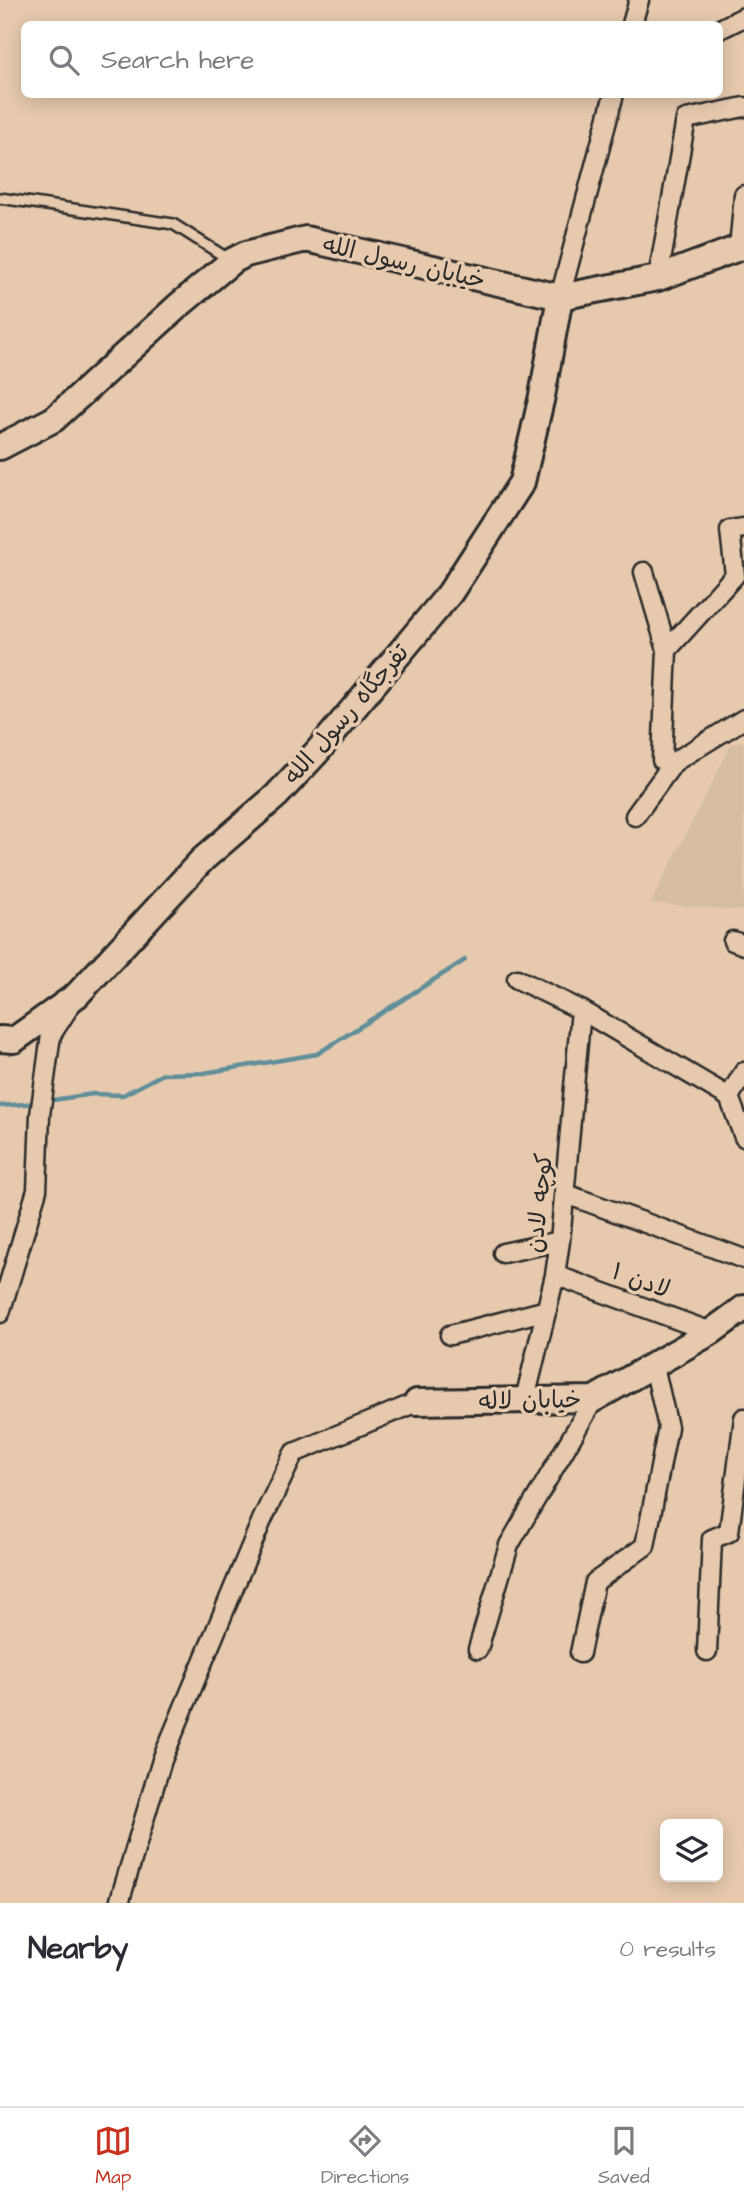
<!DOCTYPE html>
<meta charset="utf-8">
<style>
body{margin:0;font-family:"Architects Daughter","Playpen Sans Arabic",sans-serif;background:#f7f7f7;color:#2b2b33}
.controls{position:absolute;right:21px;bottom:21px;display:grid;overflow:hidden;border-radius:10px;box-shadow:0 4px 18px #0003}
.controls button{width:63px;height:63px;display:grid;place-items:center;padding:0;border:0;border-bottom:2px solid #e1e1e2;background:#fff;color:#2b2b33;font:35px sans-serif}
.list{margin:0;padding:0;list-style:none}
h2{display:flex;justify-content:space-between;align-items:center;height:91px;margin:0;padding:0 28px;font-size:30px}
h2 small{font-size:23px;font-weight:400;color:#7c7c81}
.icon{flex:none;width:38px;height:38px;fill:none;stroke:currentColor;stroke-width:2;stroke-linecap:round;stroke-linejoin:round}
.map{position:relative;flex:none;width:744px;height:1903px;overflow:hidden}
.search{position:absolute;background:#fff;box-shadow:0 4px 18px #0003;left:21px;right:21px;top:21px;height:77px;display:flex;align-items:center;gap:18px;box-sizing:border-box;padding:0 24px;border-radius:10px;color:#7c7c81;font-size:26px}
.sheet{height:203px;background:#fff}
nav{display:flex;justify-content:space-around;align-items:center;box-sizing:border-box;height:98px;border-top:2px solid #e1e1e2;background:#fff;font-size:19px;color:#7c7c81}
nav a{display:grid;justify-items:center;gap:4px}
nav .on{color:#c8321e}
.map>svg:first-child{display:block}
</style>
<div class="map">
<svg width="744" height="1903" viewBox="0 0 744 1903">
<rect width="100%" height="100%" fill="#e7caae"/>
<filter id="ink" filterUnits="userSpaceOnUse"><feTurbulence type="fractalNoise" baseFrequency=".0143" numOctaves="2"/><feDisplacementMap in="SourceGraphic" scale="14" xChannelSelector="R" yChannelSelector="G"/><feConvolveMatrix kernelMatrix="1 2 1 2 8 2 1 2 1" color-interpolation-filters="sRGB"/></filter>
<g filter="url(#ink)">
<!-- built -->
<path fill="#d6bd9f" d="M744,741V911L651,903L731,745Z"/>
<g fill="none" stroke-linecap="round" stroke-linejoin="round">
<!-- stream -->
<path stroke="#608e99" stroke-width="4.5" d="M46,1101L93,1094L123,1095L163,1074L204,1073L317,1054L465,960
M0,1106L37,1103"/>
<defs>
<path id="lane" d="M0,198L173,224L230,260"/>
<path id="street" d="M632,24L639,0
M720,29L744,17
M739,248L744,195
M658,278L686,119L744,107
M560,297L614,94
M644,572L667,650L662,760L674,762L744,719
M667,650L735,575L730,530L744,528
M635,816L674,762
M733,941L744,945
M517,979L581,1010L729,1097L744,1137
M729,1097L744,1072
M566,1194L744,1259
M503,1253L560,1241
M555,1275L711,1332
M0,1313L37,1190L40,1115L51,1035L71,1004
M450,1335L547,1310
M525,1399L555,1275L560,1241L581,1010
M478,1649L509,1545L594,1399
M707,1651L712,1539L729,1532L744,1418
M580,1653L595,1582L645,1546L668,1427L654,1366
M119,1903L162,1760L262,1520L294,1453L417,1402"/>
<path id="secondary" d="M0,447L54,419L178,306L232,261L246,254L306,239L560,297L658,278L744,246
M0,1039L14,1040L77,995L202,860L276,796L317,752L450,593L522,482L542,396L560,297
M417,1402L594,1399L711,1332L744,1308"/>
</defs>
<!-- lane casing -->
<use href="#lane" stroke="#2b2b2b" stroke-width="14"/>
<!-- street casing -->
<use href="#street" stroke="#2b2b2b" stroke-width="23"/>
<!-- secondary casing -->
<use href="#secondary" stroke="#2b2b2b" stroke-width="30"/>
<!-- lane -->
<use href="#lane" stroke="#e7caae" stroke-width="9"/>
<!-- street -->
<use href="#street" stroke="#e7caae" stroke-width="18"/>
<!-- secondary -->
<use href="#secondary" stroke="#e7caae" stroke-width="24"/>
</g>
</g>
<g text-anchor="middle" stroke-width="7" stroke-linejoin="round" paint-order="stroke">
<!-- street labels -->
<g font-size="24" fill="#2b2b2b" stroke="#e7caae">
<text transform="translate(404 262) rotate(13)" y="8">خیابان رسول الله</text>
<text transform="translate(346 714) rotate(-49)" y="8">تفرجگاه رسول الله</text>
<text transform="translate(539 1203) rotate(-84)" y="8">کوچه لادن</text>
<text transform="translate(641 1280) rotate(20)" y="8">لادن ۱</text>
<text transform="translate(530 1400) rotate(-1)" y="8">خیابان لاله</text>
</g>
</g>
</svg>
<div class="controls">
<button><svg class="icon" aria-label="layers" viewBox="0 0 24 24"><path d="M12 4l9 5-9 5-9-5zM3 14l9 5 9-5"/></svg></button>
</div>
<div class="search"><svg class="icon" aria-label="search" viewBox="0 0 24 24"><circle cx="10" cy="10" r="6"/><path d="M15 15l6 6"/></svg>Search here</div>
</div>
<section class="sheet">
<h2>Nearby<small>0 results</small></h2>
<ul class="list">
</ul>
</section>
<nav>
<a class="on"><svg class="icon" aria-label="map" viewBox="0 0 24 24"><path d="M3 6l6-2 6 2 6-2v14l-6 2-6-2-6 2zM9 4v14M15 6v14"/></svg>Map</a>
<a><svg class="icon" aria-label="directions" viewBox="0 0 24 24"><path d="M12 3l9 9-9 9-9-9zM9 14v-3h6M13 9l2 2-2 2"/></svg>Directions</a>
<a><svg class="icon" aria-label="saved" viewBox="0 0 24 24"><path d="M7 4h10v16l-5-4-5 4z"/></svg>Saved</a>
</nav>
